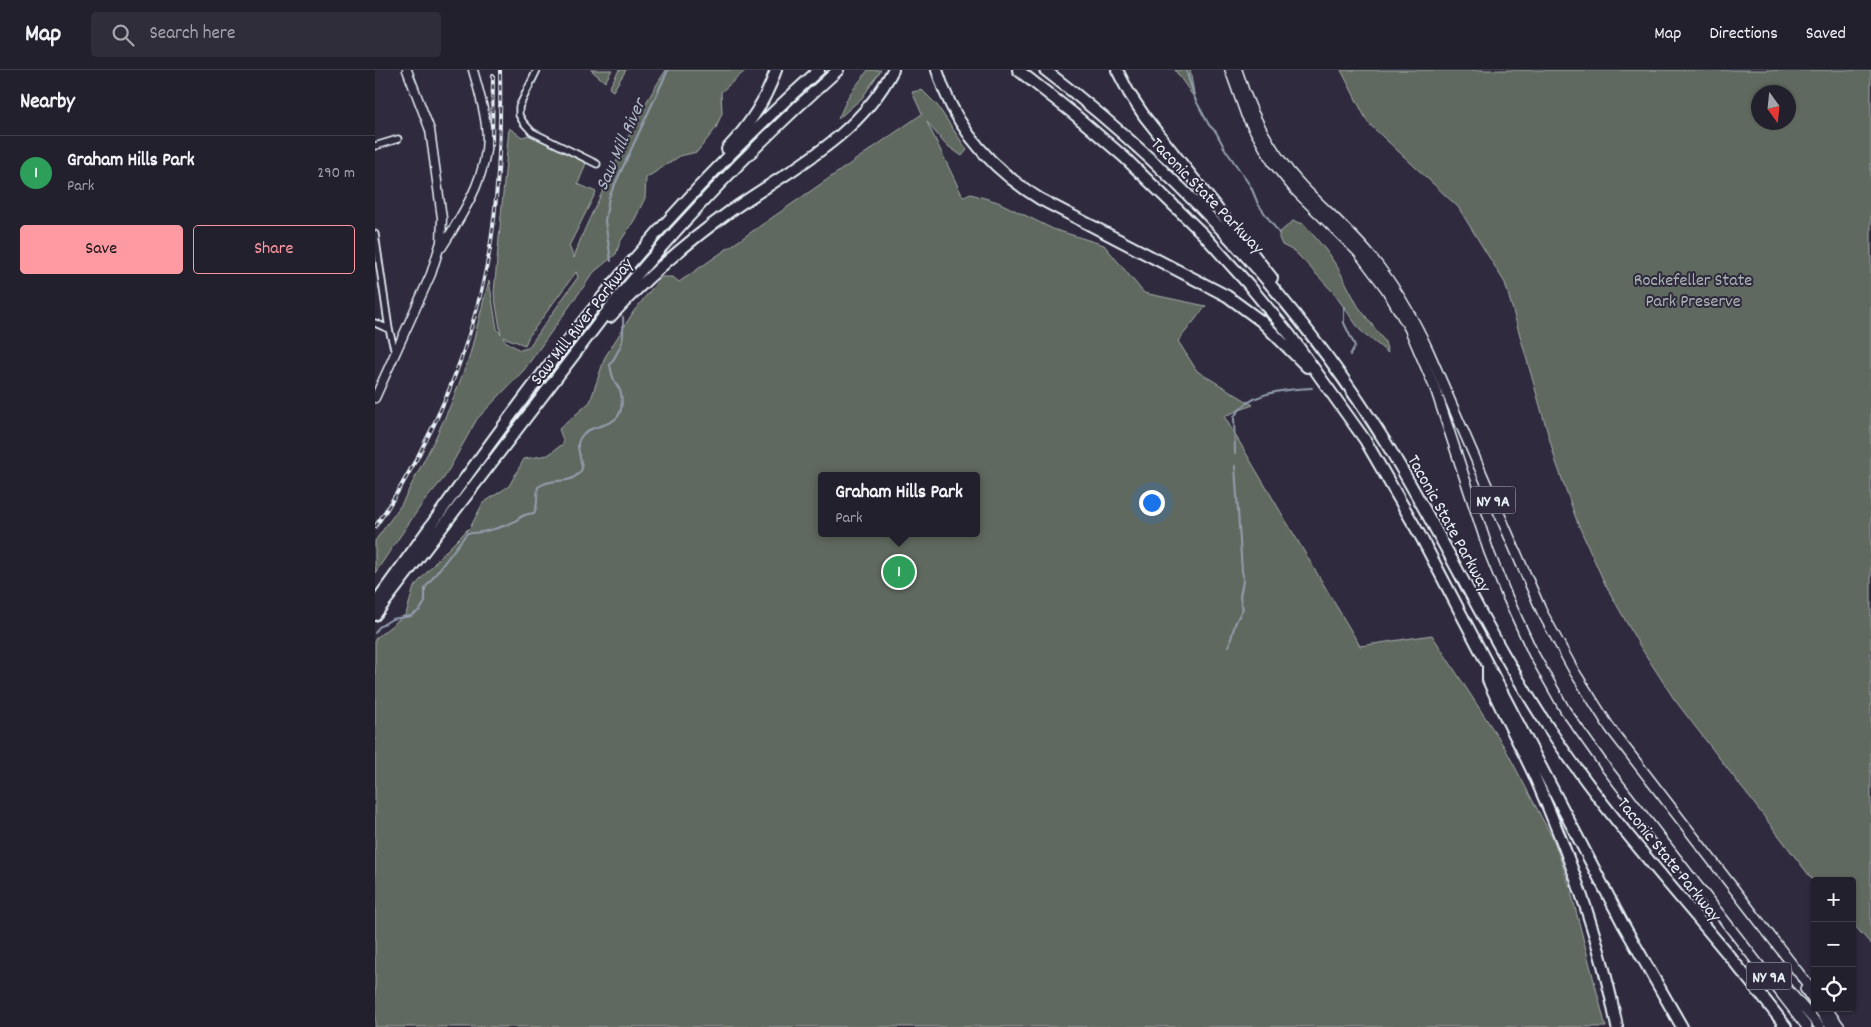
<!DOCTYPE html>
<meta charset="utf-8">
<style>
body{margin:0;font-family:Dekko,sans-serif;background:#2f2d3a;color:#f1f3f6}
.controls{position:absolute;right:15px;bottom:15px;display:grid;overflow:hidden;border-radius:5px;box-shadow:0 1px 4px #0004}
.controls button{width:45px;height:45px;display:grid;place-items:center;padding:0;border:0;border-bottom:1px solid #403e4a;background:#23202e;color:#f1f3f6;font:25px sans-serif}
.compass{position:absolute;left:1376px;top:15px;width:45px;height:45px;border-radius:50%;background:#23202e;box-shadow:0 1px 4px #0004;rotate:165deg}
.you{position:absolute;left:776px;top:432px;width:18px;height:18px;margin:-12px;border:4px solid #fff;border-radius:50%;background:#1a73e8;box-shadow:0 0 0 8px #1a73e833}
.badge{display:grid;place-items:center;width:32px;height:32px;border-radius:50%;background:#ff9aa2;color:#fff;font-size:16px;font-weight:700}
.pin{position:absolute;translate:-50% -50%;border:2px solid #fff;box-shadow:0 1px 5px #0006}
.popup{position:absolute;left:443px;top:402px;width:162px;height:65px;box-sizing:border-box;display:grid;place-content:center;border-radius:5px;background:#23202e;filter:drop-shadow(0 1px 4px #0005);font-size:16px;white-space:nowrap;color:#a3a3aa}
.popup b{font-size:19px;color:#f1f3f6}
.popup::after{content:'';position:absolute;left:50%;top:100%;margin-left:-10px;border:10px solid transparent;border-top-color:#23202e}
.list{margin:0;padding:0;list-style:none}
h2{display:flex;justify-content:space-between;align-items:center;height:65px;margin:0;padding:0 20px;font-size:21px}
h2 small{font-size:16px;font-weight:400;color:#a3a3aa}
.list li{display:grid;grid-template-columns:32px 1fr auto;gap:15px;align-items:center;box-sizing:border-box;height:75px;padding:0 20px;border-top:1px solid #403e4a}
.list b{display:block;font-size:19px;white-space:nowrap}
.list p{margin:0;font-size:16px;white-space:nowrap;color:#a3a3aa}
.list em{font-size:16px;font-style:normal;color:#a3a3aa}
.actions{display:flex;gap:10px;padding:15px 20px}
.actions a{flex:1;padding:11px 0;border:1px solid #ff9aa2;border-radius:5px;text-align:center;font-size:18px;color:#ff9aa2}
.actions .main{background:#ff9aa2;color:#111}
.icon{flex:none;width:28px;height:28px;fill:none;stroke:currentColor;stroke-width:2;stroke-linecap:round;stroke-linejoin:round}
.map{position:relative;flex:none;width:1496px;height:957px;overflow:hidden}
header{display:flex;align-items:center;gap:30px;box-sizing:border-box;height:70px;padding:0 25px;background:#23202e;border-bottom:1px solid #403e4a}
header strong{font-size:24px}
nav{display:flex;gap:28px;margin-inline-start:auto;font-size:18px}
.search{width:350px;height:45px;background:#2f2d3a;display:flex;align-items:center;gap:12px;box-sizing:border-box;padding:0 18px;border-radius:5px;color:#a3a3aa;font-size:19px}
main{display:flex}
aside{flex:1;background:#23202e}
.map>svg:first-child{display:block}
</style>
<header>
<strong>Map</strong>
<div class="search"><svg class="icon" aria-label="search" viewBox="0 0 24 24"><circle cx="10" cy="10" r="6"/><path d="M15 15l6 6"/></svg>Search here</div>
<nav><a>Map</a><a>Directions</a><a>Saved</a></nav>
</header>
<main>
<aside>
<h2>Nearby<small></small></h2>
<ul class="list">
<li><span class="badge" style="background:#2e9e5b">1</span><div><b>Graham Hills Park</b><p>Park</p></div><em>290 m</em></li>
</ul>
<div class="actions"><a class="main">Save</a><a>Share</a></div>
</aside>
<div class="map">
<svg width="1496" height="957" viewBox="0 0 1496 957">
<rect width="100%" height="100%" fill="#2f2a3d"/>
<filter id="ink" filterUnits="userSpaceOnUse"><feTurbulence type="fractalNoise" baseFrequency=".02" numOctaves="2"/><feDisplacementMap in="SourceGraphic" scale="10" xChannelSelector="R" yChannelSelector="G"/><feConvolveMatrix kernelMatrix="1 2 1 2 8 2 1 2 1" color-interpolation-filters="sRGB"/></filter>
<g filter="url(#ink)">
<!-- green -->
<path fill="#60695e" stroke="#a4adab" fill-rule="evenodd" d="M216,0H237L230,12Z
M244,0H251L238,21L234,18Z
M291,0H371L346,22L347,43L341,58L322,82L305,86L271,108L270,128L260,149L245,172L241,184L219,202L149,300L102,349L69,408L47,434L0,503V471L26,435L60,369L76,334L94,288L114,210L122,259L126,264L119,223L134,58L147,67L154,65L211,93L203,114L221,122L194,176L199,188C207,161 221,136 233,110C250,72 268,35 291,0ZM201,202L203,207L153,278L145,280L130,271L128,267L150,275L154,266Z
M493,0H506L487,28L463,49L474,25Z
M800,0H815L820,29Z
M966,0H1496V874L1477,853V811H1440V813L1299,629L1263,573L1230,514L1203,454L1181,392L1130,213L1083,137L993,53ZM1384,22H1414V52H1384Z
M547,20L562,35L592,80L587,86L570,74L552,52L588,127L596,124L623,132L678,159L729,175L769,223L831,236L803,271L822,301L878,335L849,346L985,576L1057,565L1130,678L1179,771L1194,814L1231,957H0V569L31,544L39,517L65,487L96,456L108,433L134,416L149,389L173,385L189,373L184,359L215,332L230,287L259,241L286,207H298L304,212L547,44L537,22ZM446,406H602V463H446Z
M918,151L929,154L950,179L963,198L983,236L1010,272L1013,283L985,260L958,222L928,190L919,181L907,175L904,168V163Z"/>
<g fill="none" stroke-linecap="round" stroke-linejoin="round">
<!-- stream -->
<path stroke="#939eaf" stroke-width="2" d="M811,0L820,29L834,55L841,62L850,79L876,117L883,134L904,163
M236,191L230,151L234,127L293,0
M969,237V253L980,276L975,285
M860,383L859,347C874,322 911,319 937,318
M0,563L4,557L17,549L36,546L45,540L50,532V518L92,463C105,464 129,457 140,451C147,446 150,444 159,443C164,434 161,426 163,417C181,405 195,418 207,399C207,393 202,378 203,373C211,346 253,367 246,323C245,319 241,314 239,310C237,305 236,300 235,295C248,274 249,272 248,247
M854,576L860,554L868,538C860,522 872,516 867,501L860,396"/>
<defs>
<path id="street" d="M162,0L144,37V45L148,52L157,62L222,94
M0,76L23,69
M0,164L14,259L20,282
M0,253L14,259"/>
<path id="secondary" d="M67,177C89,142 117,100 111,56C109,37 103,18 98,0
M0,328L56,204L66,172L67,148L55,60L32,0"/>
<path id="primary" d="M855,0L871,45L898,93L920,120L983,182L1011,219L1034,258L1061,321L1114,482L1131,524L1158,583L1190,640L1229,695L1432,957
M862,0C875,43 896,83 927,116C949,139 974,160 994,184C1019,214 1038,247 1054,282L1167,542L1199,601L1235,658L1440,924
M1403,908L1445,957
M1430,919L1440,933
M1443,938L1456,957
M1451,938L1465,957"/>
<path id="highway" d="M562,0C579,56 616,99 665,129L852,226L886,251L932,297
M643,0L699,44L749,87L828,164L873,214L915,265L990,370L1046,467L1248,854L1307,957
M670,0C804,103 921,229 1011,373C1069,467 1114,568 1175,660C1245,766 1335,856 1411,957
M742,0L754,23L770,47L897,208
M352,79C374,56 391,30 401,0
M235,247C271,208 311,173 354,142C414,100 483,68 518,0
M0,533C69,438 136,342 209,250C280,160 359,76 444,0
M0,545L241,230C309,148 383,71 463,0
M1113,598V610C1127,642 1144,673 1159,705C1195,786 1226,870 1242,957"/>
</defs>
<!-- street casing -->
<use href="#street" stroke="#e8f1f8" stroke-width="9"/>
<!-- secondary casing -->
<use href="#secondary" stroke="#e8f1f8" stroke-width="11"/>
<!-- primary casing -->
<use href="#primary" stroke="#e8f1f8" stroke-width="12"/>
<!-- highway casing -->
<use href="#highway" stroke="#e8f1f8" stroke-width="14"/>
<!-- street -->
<use href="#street" stroke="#2f2a3d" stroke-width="5.5"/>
<!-- secondary -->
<use href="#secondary" stroke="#2f2a3d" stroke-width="8"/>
<!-- primary -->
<use href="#primary" stroke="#2f2a3d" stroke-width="9"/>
<!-- highway -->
<use href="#highway" stroke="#2f2a3d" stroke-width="10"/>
<defs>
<path id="rail" d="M117,75L118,5
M0,457C57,374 98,278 115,178C124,120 126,59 125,0"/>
</defs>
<!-- rail casing -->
<use href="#rail" stroke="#e8f1f8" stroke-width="4"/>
<!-- rail -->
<use href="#rail" stroke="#2f2a3d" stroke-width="2" stroke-dasharray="5.5" stroke-linecap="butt"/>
</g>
</g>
<g text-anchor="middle" stroke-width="4" stroke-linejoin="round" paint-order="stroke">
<!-- shield labels -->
<g fill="#2f2a3d" stroke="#b0b5c0" stroke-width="1">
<rect x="1095.5" y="416.5" width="45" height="27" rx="4"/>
<rect x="1371.5" y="892.5" width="45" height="27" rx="4"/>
</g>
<g font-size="16" font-weight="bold" fill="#e8f1f8">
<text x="1118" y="436">NY 9A</text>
<text x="1394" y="912">NY 9A</text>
</g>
<!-- street labels -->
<g font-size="18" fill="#e8f1f8" stroke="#2f2a3d">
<text transform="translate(833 125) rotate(46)" y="6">Taconic State Parkway</text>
<text transform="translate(206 251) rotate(-52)" y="6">Saw Mill River Parkway</text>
<text transform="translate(1075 453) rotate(61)" y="6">Taconic State Parkway</text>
<text transform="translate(1295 789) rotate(51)" y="6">Taconic State Parkway</text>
</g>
<!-- park labels -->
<g font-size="18" fill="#abb4b3" stroke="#2f2a3d">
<text x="1318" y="215">Rockefeller State<tspan x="1318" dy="21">Park Preserve</tspan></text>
</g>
<!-- water labels -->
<g font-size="19" font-style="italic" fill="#b0b9c7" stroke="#2f2a3d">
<text transform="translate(244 74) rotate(-66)" y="7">Saw Mill River</text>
</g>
</g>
</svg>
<div class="controls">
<button>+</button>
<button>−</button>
<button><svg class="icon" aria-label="locate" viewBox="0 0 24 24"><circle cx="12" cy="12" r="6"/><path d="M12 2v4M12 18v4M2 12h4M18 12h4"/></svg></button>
</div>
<svg class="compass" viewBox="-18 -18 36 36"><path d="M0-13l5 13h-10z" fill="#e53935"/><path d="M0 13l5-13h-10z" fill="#a3a3aa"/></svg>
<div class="you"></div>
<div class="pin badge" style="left:524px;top:502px;background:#2e9e5b">1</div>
<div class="popup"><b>Graham Hills Park</b>Park</div>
</div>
</main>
